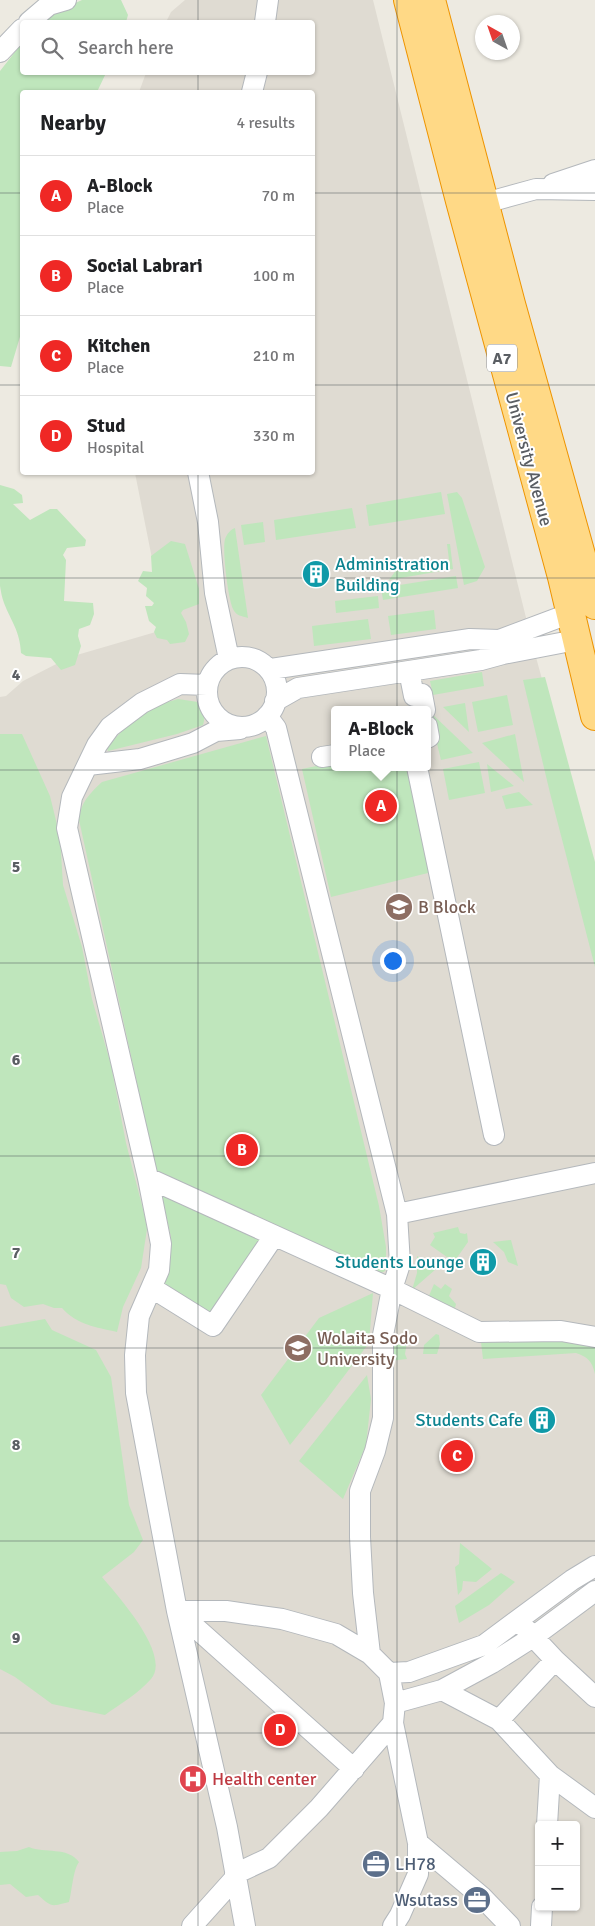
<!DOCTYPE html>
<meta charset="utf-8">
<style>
body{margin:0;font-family:Signika,sans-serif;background:#f6f6f6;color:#202124}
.controls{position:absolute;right:15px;bottom:15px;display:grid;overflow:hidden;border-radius:5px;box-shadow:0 1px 4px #0004}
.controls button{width:45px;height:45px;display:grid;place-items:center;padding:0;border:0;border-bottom:1px solid #e0e0e0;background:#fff;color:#202124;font:25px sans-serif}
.compass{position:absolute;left:475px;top:15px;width:45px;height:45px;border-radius:50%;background:#fff;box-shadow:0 1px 4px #0004;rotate:320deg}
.you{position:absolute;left:392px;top:960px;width:18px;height:18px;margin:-12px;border:4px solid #fff;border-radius:50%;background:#1a73e8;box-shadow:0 0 0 8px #1a73e833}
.badge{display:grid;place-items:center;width:32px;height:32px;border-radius:50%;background:#ef2825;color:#fff;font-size:16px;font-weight:700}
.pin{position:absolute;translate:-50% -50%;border:2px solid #fff;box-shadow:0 1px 5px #0006}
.popup{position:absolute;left:331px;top:706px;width:100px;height:65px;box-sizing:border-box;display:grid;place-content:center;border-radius:5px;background:#fff;filter:drop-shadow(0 1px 4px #0005);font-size:16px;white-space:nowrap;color:#757577}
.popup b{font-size:19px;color:#202124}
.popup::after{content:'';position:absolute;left:50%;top:100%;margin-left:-10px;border:10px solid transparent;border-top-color:#fff}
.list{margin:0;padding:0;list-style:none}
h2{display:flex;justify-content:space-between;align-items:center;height:65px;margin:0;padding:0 20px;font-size:21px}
h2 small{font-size:16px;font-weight:400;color:#757577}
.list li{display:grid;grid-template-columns:32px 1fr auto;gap:15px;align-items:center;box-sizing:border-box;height:80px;padding:0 20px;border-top:1px solid #e0e0e0}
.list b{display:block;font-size:19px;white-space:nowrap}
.list p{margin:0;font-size:16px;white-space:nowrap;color:#757577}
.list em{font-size:16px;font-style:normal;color:#757577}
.icon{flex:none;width:28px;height:28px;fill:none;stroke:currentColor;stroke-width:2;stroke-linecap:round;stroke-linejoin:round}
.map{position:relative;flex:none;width:595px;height:1926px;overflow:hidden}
.search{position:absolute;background:#fff;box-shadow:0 1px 4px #0004;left:20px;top:20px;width:295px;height:55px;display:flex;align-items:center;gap:12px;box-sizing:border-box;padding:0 18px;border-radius:5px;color:#757577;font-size:19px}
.panel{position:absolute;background:#fff;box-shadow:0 1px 4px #0004;left:20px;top:90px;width:295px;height:385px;border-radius:5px}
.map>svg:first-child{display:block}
</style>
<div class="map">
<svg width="595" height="1926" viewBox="0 0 595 1926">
<rect width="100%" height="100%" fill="#edeae1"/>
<!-- education -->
<path fill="#dfdbd2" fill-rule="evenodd" d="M185,0H373L534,650L595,872V1926H0V697L6,696L23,681L70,657L166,629L135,473L312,472V92H139L146,73L312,72V22H166L171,12ZM335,710H427V767H335ZM539,1825H576V1907H539Z"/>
<!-- green -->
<path fill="#bfe6bc" d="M82,0H121L128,15L126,22H40L44,17Z
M22,43V72L106,73L97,92H22V330L11,367L0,366V71Z
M0,485L14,489L22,495L23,503L13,504L30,520L50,509H57L86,540L85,546L67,548L63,555L66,560L64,601L93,603L94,614L90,625L79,629L78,636L81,646L75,665L61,670L51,658L26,656L21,653C20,631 11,621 4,603C2,598 1,592 0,586Z
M441,492L445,514L369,526L366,505Z
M457,492L462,498L485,567L477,581L464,585L447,494Z
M352,508L356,528L276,540L274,520Z
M263,522L265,542L244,545L241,525Z
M235,528L248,618C242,616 236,616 233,609C228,598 222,550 225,539C227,534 230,530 235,528Z
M171,541L185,544L199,589V604L183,610L181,613L186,622L189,634L185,642L170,644L167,640L157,638L154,632L156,627L149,621L145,606H152L154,603L146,596L147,588L138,581L143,571L152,572L151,556Z
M447,544H450L453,569L389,580L397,569L449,560Z
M456,576L458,588L383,600L381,588Z
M378,596L379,608L336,613L335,601Z
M434,610L436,629L391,635L388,616Z
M368,619L371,639L314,646L312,626Z
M482,672L484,686L433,695L430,681Z
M545,677L595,862V967L550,793L523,680Z
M507,695L513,725L478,732L472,702Z
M178,699L198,702C203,709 206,716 203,725L177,734L108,751L107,748C132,719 140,709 178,699Z
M465,703L469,732L443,707Z
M429,711L473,753L441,760Z
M0,734H22L50,796L60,837L63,885L82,947L92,999L111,1065L126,1143L145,1217L147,1229L141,1268L123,1307L117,1332C96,1327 77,1325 62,1308H54L43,1304L24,1307L11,1298L6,1285L0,1284Z
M515,734L524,782L482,743Z
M266,736L379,1206L386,1247V1268L385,1271L379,1274L274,1230L213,1318L168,1295L165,1283L169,1265L171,1237L79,820C80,803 90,793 102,782Z
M335,762V767H414L436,871L331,897L302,769Z
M479,762L485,793L449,800L443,769Z
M487,764L514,786L491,792Z
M519,792L533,805L506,809L502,796Z
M458,1227L460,1233L465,1234L467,1233L468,1242L454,1262L430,1245L435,1237L433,1233Z
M511,1240L518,1266L508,1262L504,1252L493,1242Z
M417,1256L436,1269L412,1290L417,1273Z
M434,1284L441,1289L445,1284L452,1289L449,1296L456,1304L455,1308L428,1298Z
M373,1293L369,1343L326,1400L290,1445L261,1395L319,1318Z
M45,1319L52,1330L96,1350L111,1377L129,1505L143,1540L134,1552L102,1577C117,1595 172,1655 151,1679C139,1693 120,1704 105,1715L52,1704L15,1677L0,1669V1327Z
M436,1334L439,1335L440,1344L437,1354H423L424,1345Z
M403,1337L407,1342L405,1354L407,1359L390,1361V1339Z
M579,1339L595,1343V1456V1374C592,1361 588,1357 576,1353L483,1359L481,1342Z
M367,1375L371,1399L366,1445L343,1499L299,1461Z
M460,1543L492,1569L476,1582L463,1581L462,1590L458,1595L455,1567L459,1564Z
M501,1573L515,1582L489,1605L459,1623L455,1606Z
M29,1847C45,1854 67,1846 79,1862C73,1870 72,1891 69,1902C50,1907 52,1907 38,1895L26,1897L10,1884L0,1885V1852L17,1851Z"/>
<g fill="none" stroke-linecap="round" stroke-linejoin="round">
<defs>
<path id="minor" d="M29,22L49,5L66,0
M265,22L268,0
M0,52L22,29
M252,92L257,72
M553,184L595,170
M485,203L536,189L595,190
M198,472L208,522L215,593L229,659
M207 692a35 35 0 1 1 70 0a35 35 0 1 1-70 0Z
M271,669L470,639L499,640L571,613
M409,671L414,696L422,694L425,710
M207,685L180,684L142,703L110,727L97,745L72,797L67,828L148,1178L161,1244L159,1270L139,1316L135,1355L136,1393L177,1611L227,1827L245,1926
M275,701L298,688L481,660L503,654L576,640
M267,716L276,728L397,1214L400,1264L392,1289L383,1335V1418L375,1451L360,1491V1537L363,1593L370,1654
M427,726L429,737L427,738
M322,757L335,755
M88,765L140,759L193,743L216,731L240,729
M417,767L494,1135
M148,1178L392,1289L479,1332L561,1331L595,1337
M397,1214L595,1173
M152,1288L213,1326L274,1236
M177,1611H226L282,1619L336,1634L370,1654L389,1673L409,1672L484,1645L572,1580L595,1566
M177,1611L354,1769
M525,1628L555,1660L595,1697
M389,1673L395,1703L393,1723L418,1843V1874L400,1915L393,1926
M442,1690L499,1720L550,1775L595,1808
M395,1703L442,1690L492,1663L533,1637L595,1591
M499,1720L555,1660
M547,1825L550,1775
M418,1843L482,1897L510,1926
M235,1874L269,1858L319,1808L393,1723
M192,1926L235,1878
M541,1926L542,1907"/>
<path id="highway" d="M408,0L460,201L562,577L595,716
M431,0L511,304L595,605"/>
</defs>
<!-- minor casing -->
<use href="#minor" stroke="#b4b8bc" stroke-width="22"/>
<!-- highway casing -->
<use href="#highway" stroke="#ee9400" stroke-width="30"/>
<!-- minor -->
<use href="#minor" stroke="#fff" stroke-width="20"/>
<!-- highway -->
<use href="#highway" stroke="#ffd986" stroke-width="28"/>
</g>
<!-- grid -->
<path fill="none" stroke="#5a5e63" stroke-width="1" stroke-opacity="0.55" d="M198,0V22M397,0V1926M198,72V92M0,193H22M312,193H595M0,385H22M312,385H595M198,472V1926M0,578H595M0,770H595M0,963H595M0,1156H595M0,1348H595M0,1541H595M0,1733H595"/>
<!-- icons -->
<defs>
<symbol id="building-disc" viewBox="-11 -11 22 22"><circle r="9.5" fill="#0f9aa8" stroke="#fff"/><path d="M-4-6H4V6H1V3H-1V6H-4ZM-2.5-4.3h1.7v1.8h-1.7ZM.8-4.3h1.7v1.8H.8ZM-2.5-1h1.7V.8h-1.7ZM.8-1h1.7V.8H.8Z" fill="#fff"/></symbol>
<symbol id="university-disc" viewBox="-11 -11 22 22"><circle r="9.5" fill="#8d6e63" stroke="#fff"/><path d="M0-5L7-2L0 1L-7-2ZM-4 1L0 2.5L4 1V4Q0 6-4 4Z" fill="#fff"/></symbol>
<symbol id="hospital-disc" viewBox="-11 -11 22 22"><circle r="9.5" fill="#e0444e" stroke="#fff"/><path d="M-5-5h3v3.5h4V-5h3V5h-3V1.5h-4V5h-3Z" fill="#fff"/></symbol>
<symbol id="office-disc" viewBox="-11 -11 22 22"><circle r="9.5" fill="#5c6f8a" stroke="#fff"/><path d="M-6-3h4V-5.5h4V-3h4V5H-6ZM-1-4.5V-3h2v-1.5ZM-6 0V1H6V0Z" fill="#fff"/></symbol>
</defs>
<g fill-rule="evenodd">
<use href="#building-disc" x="300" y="558" width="32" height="32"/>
<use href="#university-disc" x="383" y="891" width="32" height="32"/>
<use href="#building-disc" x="467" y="1246" width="32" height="32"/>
<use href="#university-disc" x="282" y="1332" width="32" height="32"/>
<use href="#building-disc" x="526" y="1404" width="32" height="32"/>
<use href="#hospital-disc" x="177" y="1763" width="32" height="32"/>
<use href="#office-disc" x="360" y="1848" width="32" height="32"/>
<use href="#office-disc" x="461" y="1884" width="32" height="32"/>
</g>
<g text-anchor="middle" stroke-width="4" stroke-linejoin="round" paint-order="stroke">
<!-- shield labels -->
<rect fill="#fff" stroke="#8c8e92" stroke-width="1" x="487" y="344.5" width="30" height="27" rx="4"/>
<g font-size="16" font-weight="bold" fill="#5a5e63">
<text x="502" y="364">A7</text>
</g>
<!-- street labels -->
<g font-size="18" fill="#5a5e63" stroke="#fff">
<text transform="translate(529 459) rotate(75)" y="6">University Avenue</text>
</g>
<!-- culture labels -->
<g font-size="18" fill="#0d838f" stroke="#fff" text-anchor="end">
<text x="335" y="570" text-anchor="start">Administration<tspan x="335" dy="21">Building</tspan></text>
<text x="464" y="1268">Students Lounge</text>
<text x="523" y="1426">Students Cafe</text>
</g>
<!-- education labels -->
<g font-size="18" fill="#785e54" stroke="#fff" text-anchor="start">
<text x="418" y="913">B Block</text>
<text x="317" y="1344">Wolaita Sodo<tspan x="317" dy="21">University</tspan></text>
</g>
<!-- health labels -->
<g font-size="18" fill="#be3a42" stroke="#fff" text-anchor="start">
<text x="212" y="1785">Health center</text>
</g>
<!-- service labels -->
<g font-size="18" fill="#4e5e75" stroke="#fff" text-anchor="start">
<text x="395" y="1870">LH78</text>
<text x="458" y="1906" text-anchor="end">Wsutass</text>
</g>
</g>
<g font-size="16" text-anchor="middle" font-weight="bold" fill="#5a5e63" stroke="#fff" stroke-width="4" stroke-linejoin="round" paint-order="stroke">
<text x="16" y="680">4</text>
<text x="16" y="872">5</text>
<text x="16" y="1065">6</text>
<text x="16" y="1258">7</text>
<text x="16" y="1450">8</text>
<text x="16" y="1643">9</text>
</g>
</svg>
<div class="controls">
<button>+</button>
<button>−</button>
</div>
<svg class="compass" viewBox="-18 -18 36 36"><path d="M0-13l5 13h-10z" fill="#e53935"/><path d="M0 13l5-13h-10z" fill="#757577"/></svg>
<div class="you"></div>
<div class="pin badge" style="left:381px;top:806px">A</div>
<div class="popup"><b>A-Block</b>Place</div>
<div class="pin badge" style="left:242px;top:1150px">B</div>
<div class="pin badge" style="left:457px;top:1456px">C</div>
<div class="pin badge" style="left:280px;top:1730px">D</div>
<div class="search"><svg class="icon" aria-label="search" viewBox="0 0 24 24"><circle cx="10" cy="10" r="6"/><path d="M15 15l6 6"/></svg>Search here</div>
<section class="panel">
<h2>Nearby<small>4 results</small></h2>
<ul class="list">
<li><span class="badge">A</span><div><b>A-Block</b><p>Place</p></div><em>70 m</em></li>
<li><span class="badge">B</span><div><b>Social Labrari</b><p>Place</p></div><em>100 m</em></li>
<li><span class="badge">C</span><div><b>Kitchen</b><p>Place</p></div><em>210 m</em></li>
<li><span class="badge">D</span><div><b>Stud</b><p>Hospital</p></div><em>330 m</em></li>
</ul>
</section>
</div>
